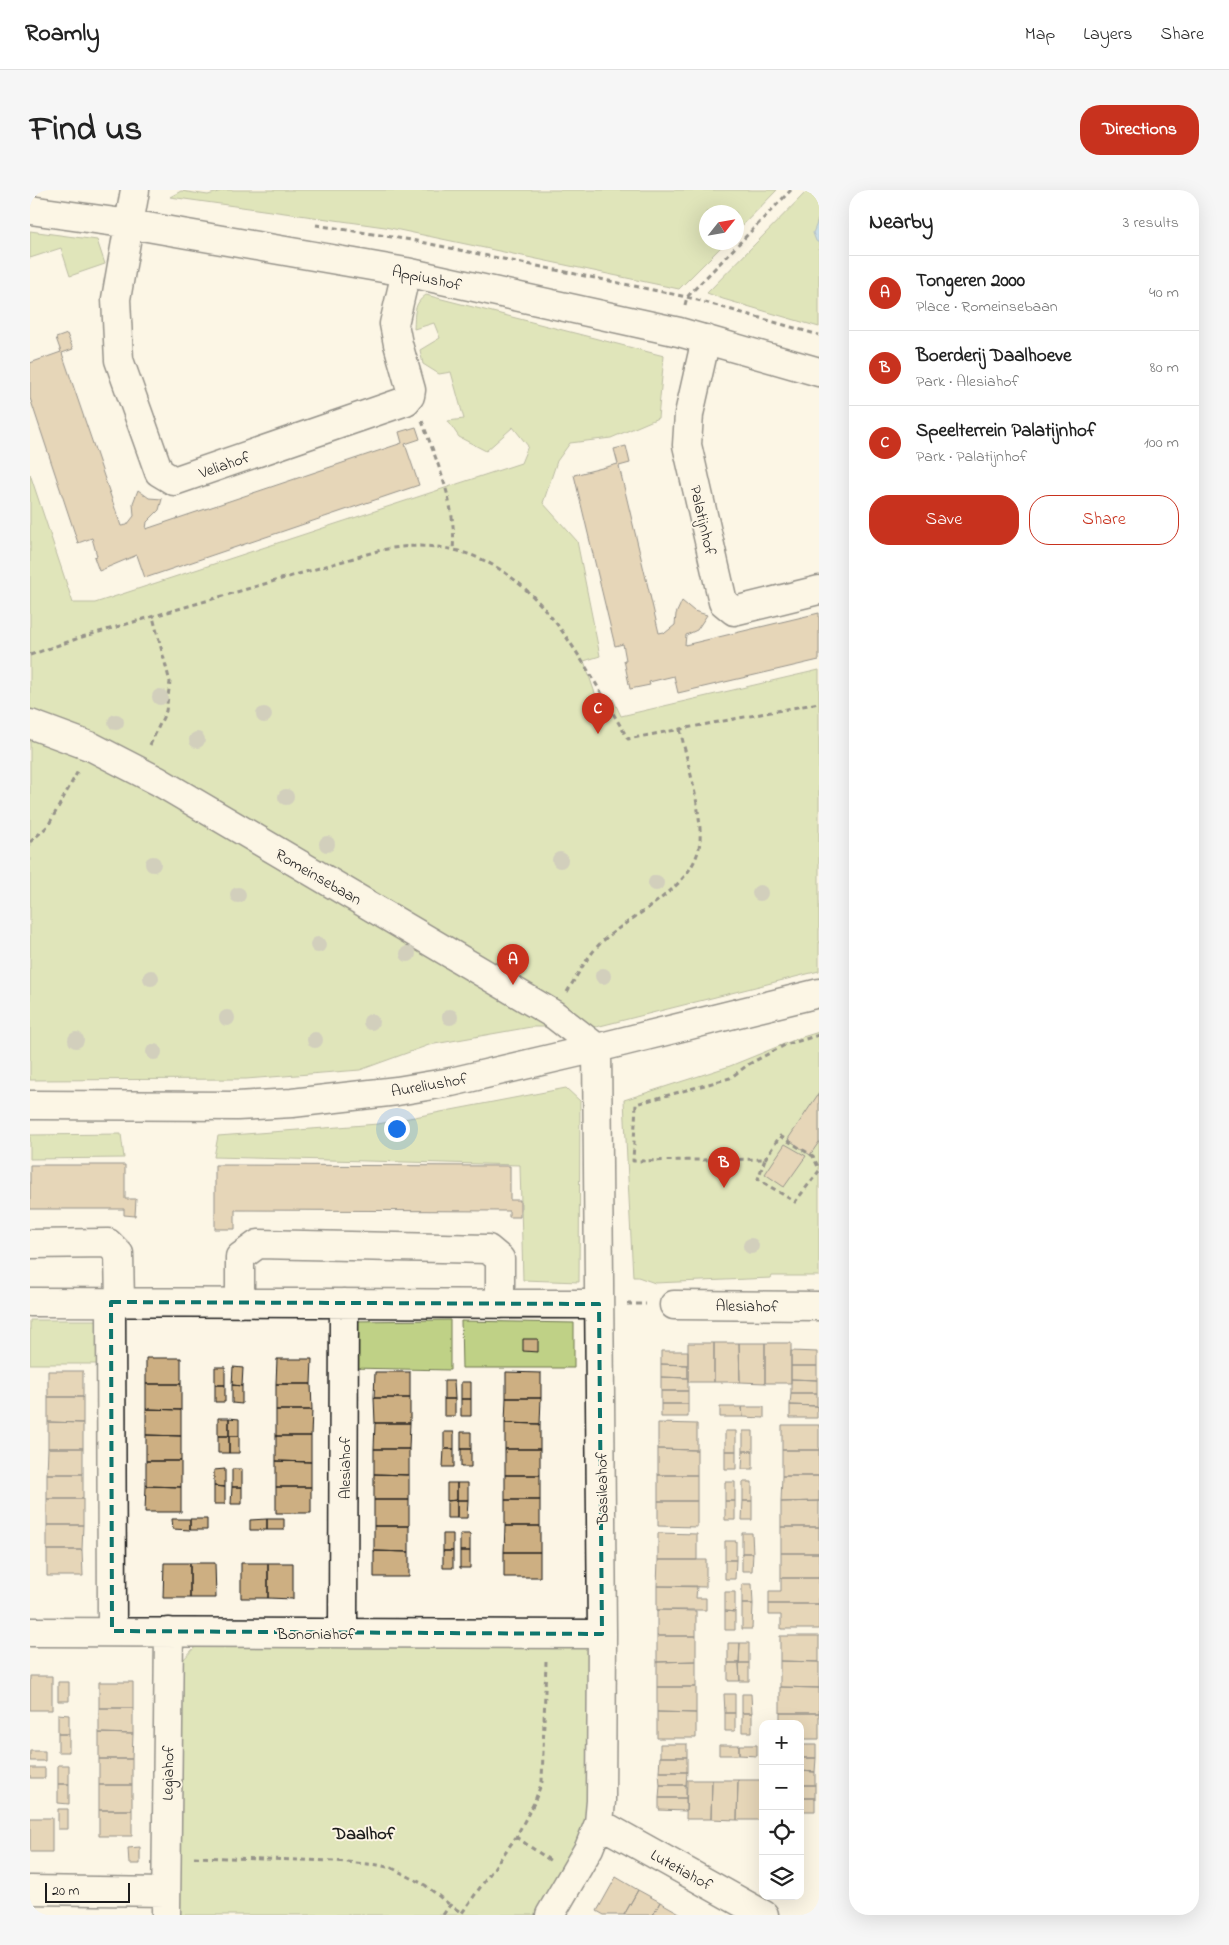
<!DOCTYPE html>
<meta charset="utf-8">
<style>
body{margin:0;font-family:"Indie Flower",sans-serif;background:#f6f6f6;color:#222}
.controls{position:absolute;right:15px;bottom:15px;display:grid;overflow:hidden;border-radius:10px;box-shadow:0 5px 20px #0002}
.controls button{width:45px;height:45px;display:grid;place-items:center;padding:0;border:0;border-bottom:1px solid #e0e0e0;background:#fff;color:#222;font:25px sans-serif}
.compass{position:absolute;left:669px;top:15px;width:45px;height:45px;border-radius:50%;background:#fff;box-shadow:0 5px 20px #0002;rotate:59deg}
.scale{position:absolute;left:15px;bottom:12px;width:85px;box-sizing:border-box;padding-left:5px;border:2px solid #1c1c1c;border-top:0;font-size:14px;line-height:18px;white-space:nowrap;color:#1c1c1c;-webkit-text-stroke:4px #fcf5e5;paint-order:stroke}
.you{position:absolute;left:366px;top:938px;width:18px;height:18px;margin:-12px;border:4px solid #fff;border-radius:50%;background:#1a73e8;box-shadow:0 0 0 8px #1a73e833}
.badge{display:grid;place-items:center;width:32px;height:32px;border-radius:50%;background:#c8321e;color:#fff;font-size:16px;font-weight:700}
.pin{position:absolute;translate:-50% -41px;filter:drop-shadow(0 1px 2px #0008)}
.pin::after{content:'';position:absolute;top:26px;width:18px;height:15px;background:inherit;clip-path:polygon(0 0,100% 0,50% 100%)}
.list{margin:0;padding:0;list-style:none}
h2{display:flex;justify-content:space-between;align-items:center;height:65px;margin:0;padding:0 20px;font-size:21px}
h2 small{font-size:16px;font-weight:400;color:#767676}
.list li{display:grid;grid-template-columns:32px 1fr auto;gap:15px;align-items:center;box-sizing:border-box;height:75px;padding:0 20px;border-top:1px solid #e0e0e0}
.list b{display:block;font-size:19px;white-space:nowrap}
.list p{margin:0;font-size:16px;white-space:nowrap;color:#767676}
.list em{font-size:16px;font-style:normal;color:#767676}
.actions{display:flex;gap:10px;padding:15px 20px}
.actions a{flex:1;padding:11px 0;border:1px solid #c8321e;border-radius:20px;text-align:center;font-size:18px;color:#c8321e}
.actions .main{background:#c8321e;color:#fff}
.icon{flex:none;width:28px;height:28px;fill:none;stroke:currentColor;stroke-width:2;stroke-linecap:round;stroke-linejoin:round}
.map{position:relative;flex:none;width:789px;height:1725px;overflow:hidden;border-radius:20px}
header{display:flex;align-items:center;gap:30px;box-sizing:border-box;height:70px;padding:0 25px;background:#fff;border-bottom:1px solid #e0e0e0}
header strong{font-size:24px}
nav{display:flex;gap:28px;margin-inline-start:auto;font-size:18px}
.intro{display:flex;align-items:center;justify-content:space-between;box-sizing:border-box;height:120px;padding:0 30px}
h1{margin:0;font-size:35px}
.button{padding:12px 22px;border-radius:20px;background:#c8321e;color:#fff;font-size:18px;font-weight:700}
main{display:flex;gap:30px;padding:0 30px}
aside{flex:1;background:#fff;border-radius:20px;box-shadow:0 5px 20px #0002}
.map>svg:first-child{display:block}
</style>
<header>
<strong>Roamly</strong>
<nav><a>Map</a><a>Layers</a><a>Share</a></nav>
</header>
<div class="intro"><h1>Find us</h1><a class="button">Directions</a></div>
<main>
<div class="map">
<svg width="789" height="1725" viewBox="0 0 789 1725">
<rect width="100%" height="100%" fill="#fcf5e5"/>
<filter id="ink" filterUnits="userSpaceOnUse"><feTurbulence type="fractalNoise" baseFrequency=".02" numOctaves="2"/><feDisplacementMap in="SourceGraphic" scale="10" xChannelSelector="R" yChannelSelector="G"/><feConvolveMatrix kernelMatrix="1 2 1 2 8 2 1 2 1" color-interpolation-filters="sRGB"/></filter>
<g filter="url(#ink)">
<!-- green -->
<path fill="#bfd186" stroke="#6e7651" d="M195,0H747L707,41L706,22H676V52L695,53L649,99L355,37L140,7L151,1L178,5Z
M778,0H789V28L787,31L786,50L789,53V137L693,109L677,103Z
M0,41L67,50L75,74L40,86L31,58L0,68Z
M396,105L634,166L628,228L581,248L540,253L527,271L513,313L547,351L570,466L554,471L569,515L583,509L591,526L789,480V781L566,837H501L399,855L330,880L216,889L0,890V284L43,413H65L491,273L498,256L483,237L456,261L429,247L418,231L434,229L421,182L409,184L393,174L390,160L410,148L404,133L384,139C385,124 383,114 396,105Z
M789,842V1086H742L741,1088L625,1093L608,1087H603L594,910L700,876L769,848Z
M536,898L550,911L549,1092L493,1090L490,975L184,967L188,946L348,934Z
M91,944L94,968L0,969V945Z
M0,1130H77L81,1174H0Z
M420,1130V1180L320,1178L317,1131Z
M431,1131L544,1133V1178H432Z
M561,1450L558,1615L553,1640L543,1665L507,1725H150L153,1470L164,1458L178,1454Z"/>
<!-- water -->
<path fill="#8dbfe9" stroke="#607e97" d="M789,28V53L786,51L783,43Z"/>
<!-- building -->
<path fill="#cdaf82" stroke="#1c1c1c" d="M37,144L43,159L32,163L91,336L97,335L104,326L103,313L108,300L119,308L132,309L129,320L117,332L116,339L372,253L369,242L386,237L390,249L375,254L389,295L115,388L107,365L69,381L64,367L67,366L62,348L48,353L0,208V173L31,162L26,148Z
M596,256L600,273L589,276L629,443L634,442L635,443L645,435L646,424L652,411L664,421L677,425L667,440L656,445L655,455L789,423V470L648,503L644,486L619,492L620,495L600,499L594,470H596L593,454L585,456L544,285L588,274L584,259Z
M789,903V952L780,965L758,949Z
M755,954L776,966L754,997L735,984Z
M0,975H95V1009H106L105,1026L94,1025V1019H0Z
M185,975L480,976V1010H490V1027H479V1021L205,1020V1039H185Z
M493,1149H508V1162L493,1161Z
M658,1153H684V1192H658Z
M684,1153H709L710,1192H684Z
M709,1153H735V1193L710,1192Z
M735,1153H761V1193H735Z
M631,1161H658V1175L631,1174Z
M761,1161L787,1162V1176H761Z
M116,1168H151V1194H116Z
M247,1169H282L281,1194H246Z
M631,1174L658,1175V1188L631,1187Z
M761,1176H787V1190L761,1189Z
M185,1177H195V1195H185Z
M203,1177L213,1178L212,1196L202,1195Z
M18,1181H53V1207H18Z
M345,1182H380V1208H344Z
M476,1182L511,1183V1208H476Z
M631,1187L658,1188V1201H631Z
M761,1189L787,1190V1203H761Z
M414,1191H424L425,1209H414Z
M431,1192H441V1209H431Z
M116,1194H151V1220L116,1219Z
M246,1194H281L282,1220H246Z
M185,1195H195V1212H185Z
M202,1195L212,1196V1214L202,1213Z
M631,1201H658V1214H631Z
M761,1203H787V1216L760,1215Z
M18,1207H53V1233L18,1232Z
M344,1208H380V1233H345Z
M476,1208H511L510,1234L475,1233Z
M414,1209H425V1226H414Z
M431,1209H441V1226H431Z
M631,1214H658V1227H631Z
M760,1215L787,1216V1228H760Z
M690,1217H712L713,1227H690Z
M712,1217H734V1228L713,1227Z
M116,1219L151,1220V1246L116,1245Z
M246,1220H282L281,1246H246Z
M188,1228H199V1246H188Z
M199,1228L209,1229V1246H199Z
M18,1232L53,1233V1258H18Z
M345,1233H380L379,1259H344Z
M475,1233L510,1234V1259H475Z
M628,1233L667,1234V1260L628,1259Z
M752,1235H789V1260H752Z
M695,1241H706V1261H695Z
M713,1241H723V1261H713Z
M414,1242H424V1259H414Z
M431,1242H441V1259H431Z
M116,1245L151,1246V1271H116Z
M188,1246H199V1263H188Z
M199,1246H209V1263H199Z
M246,1246H281V1272L246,1271Z
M18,1258H53V1284H17Z
M344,1259H379V1285L344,1284Z
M414,1259H424V1277H413Z
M431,1259H441V1277H431Z
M475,1259H510V1285H475Z
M628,1259L667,1260V1285H628Z
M752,1260H789V1286H752Z
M695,1261H706V1279H695Z
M713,1261H723V1279H712Z
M116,1271H151V1297L116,1296Z
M246,1271L281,1272V1297H246Z
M195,1279V1297L184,1296V1280Z
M202,1279H212V1297H202Z
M17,1284H53V1309H17Z
M344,1284L379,1285V1310H344Z
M475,1285H510V1310H475Z
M628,1285H667V1311H628Z
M752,1286H789V1311L751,1312Z
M695,1292H705V1311H695Z
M713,1292H722V1311H713Z
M417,1293H427V1310L417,1311Z
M427,1293H438V1310H427Z
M116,1296L151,1297V1322H115Z
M184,1296L195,1297V1314H184Z
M202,1297H212V1314H201Z
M246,1297H281V1323H246Z
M17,1309H53V1335H17Z
M344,1310H379V1336H344Z
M427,1310V1328H417V1311Z
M427,1310H438L437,1328H427Z
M475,1310H510V1336H475Z
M628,1311H667V1337L628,1336Z
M695,1311H705V1330H695Z
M713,1311H722V1330H712Z
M789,1311V1337H751V1312Z
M142,1329H160V1340L143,1339Z
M160,1329H177V1340H160Z
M237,1329H254V1340H237Z
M237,1329V1340H220V1330Z
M17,1335H53L52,1360H17Z
M344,1336H379V1362L344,1361Z
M475,1336H510V1362H474Z
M751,1337H789V1363H751Z
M628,1343L667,1344V1370H628Z
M712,1343H722L723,1363H712Z
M413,1344H423V1361H413Z
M430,1344H440V1361H430Z
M695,1351H706V1370H695Z
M17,1360H52L53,1386H17Z
M344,1361L379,1362V1387H344Z
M413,1361H423V1378H413Z
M430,1361H440V1378H430Z
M474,1362H510V1387H474Z
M712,1363H723L722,1381H712Z
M751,1363H789V1388H751Z
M628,1370H676V1397L627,1396Z
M695,1370H706L705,1389H695Z
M134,1373H160V1408H133Z
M160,1373H185L186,1408H160Z
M211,1373H238V1408H211Z
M238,1373H263V1409L238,1408Z
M751,1388H789V1414H739V1401H751Z
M712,1394H722L723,1414H712Z
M627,1396H667L666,1408H676V1420H627Z
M695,1402H705V1422L695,1421Z
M712,1414H723L722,1439H712Z
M739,1414H789V1439H751V1425H739Z
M627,1420L666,1421V1446H627Z
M695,1421L705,1422V1440H695Z
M627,1446H666V1471L627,1472Z
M750,1446H789V1472L750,1471Z
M698,1453H710L709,1473H698Z
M710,1453H719V1473H709Z
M666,1471V1497H627V1472Z
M750,1471L789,1472V1498L750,1497Z
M698,1473H709L710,1491H698Z
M709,1473H719V1491H710Z
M0,1486H22V1520H0Z
M28,1492H39V1511H28Z
M69,1492H103V1518H69Z
M627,1497H666V1523L627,1522Z
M750,1497L789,1498V1523H750Z
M694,1504H705V1523H695Z
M712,1504H721L722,1523H712Z
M69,1518H103V1544L69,1543Z
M627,1522L666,1523V1548H627Z
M695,1523H705V1541H695Z
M712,1523H722V1542H712Z
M750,1523H789V1549H770V1534H750Z
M28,1524L39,1525V1544H28Z
M69,1543L103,1544L102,1569H69Z
M28,1544H39V1562H28Z
M630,1554H657V1567H630Z
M689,1555H709V1565H689Z
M709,1555H727V1566L709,1565Z
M770,1555H786V1568H770Z
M0,1561H15V1571H0Z
M630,1567H657V1582H629Z
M770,1568H786L785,1582L770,1581Z
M69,1569H102V1595H69Z
M28,1575H39V1594H28Z
M0,1578H15V1588H0Z
M770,1581L785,1582V1595H770Z
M629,1582H657L656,1595H630Z
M657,1590H682L681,1629H656Z
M682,1590H708L707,1630L681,1629Z
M708,1590H733V1630H707Z
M28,1594H39V1614L28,1613Z
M69,1595H102V1620H69Z
M630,1595H656V1608H629Z
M770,1595H785V1608H770Z
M629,1608H656V1621L629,1620Z
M770,1608H785V1621H770Z
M28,1619H38V1639H28Z
M69,1620H102V1646H69Z
M0,1628H22V1662H0Z
M110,1657V1674H99L98,1658Z
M586,1687L608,1700L594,1725H574L567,1721Z
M608,1700L630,1712L623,1725H594Z
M630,1712L653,1725H623Z"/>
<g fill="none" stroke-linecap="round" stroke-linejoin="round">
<defs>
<path id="minor" d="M105,0L86,109L89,170L129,282L144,291L376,211L380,206L381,200L368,154L364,134L376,82
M0,20L100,34L376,82L649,142L789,182
M676,149L659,224L657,255L693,412L704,421L789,400
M0,534L62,557L128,591L523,824L567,858L572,1444L571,1611L569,1633L559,1658L520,1725
M0,915L207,916L262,913L367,901L421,892L567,858L789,803
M0,1054L78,1053L89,1064L90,1112
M0,1112L569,1114
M81,1112L82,1441
M210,1113V1067L228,1054L458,1059L470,1069V1114
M644,1115L789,1116
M0,1442L572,1444
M313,1443L314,1113
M569,1633L734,1725
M0,1700L135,1702
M136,1725L139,1442"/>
</defs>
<!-- minor casing -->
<use href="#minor" stroke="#1c1c1c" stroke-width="31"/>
<!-- path -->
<path stroke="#1c1c1c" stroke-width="3" stroke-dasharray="5 4" stroke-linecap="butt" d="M286,35L381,50L657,107L789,145
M655,115L657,107L761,0
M392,231C407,273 427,315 423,360
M0,465L52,447L351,360C488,333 540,451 598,549L789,513
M120,555L136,521L140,492L123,427
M0,652L18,636L48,581
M537,802C548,784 559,763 575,749C606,722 666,697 670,651C672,621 657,571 650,539
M789,845L755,855L719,874L700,888L606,914L603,971L735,969L728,989L765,1012L789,981
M735,969L750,946L783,966L789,979
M597,1114H616
M486,1647L521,1671
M164,1667L305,1671L348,1675L362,1678L395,1695L420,1715
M413,1725L420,1715L432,1723L486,1647L504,1613L512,1592L516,1471"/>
<!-- minor -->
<use href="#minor" stroke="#fcf5e5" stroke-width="28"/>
</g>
<!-- trees -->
<g fill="#a0a08b">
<circle cx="130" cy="507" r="8"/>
<circle cx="234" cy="525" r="8"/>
<circle cx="86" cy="532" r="8"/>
<circle cx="167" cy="550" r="8"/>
<circle cx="256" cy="607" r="8"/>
<circle cx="297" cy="654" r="8"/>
<circle cx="530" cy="670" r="8"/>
<circle cx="123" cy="674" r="8"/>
<circle cx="626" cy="693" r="8"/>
<circle cx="730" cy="703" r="8"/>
<circle cx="208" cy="705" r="8"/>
<circle cx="288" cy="755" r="8"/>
<circle cx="378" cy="764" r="8"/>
<circle cx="573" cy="786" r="8"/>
<circle cx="121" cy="788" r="8"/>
<circle cx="420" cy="827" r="8"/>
<circle cx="197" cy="828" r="8"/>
<circle cx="341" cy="832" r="8"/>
<circle cx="46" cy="850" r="8"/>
<circle cx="285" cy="850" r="8"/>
<circle cx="124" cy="862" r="8"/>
<circle cx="721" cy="1056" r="8"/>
</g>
</g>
<!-- marked area -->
<path d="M0 0H789V1725H0ZM81,1112L569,1114L572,1444L82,1441Z" fill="#fcf5e5" fill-opacity=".55" fill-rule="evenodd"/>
<path fill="none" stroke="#0f766e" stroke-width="4" stroke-dasharray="10 6" stroke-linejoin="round" d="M81,1112L569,1114L572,1444L82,1441Z"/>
<g text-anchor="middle" stroke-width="4" stroke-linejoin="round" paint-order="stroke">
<!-- street labels -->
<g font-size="16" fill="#1c1c1c" stroke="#fcf5e5">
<text transform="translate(397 87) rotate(12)" y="6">Appiushof</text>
<text transform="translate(194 274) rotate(-19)" y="6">Veliahof</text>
<text transform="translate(674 330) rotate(77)" y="6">Palatijnhof</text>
<text transform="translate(289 686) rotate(30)" y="6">Romeinsebaan</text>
<text transform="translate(399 894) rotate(-10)" y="6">Aureliushof</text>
<text transform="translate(717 1115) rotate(1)" y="6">Alesiahof</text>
<text transform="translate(314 1278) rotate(-90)" y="6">Alesiahof</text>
<text transform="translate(571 1298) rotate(-91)" y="6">Basileahof</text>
<text x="286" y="1449">Bononiahof</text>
<text transform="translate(137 1583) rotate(-89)" y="6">Legiahof</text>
<text transform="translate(652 1679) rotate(29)" y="6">Lutetiahof</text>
</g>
<!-- neighbourhood labels -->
<g font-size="18" font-weight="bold" fill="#1c1c1c" stroke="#fcf5e5">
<text x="334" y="1649">Daalhof</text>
</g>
</g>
</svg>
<div class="controls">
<button>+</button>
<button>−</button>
<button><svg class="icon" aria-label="locate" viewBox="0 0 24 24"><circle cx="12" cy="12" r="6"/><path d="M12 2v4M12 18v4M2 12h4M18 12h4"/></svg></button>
<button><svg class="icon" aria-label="layers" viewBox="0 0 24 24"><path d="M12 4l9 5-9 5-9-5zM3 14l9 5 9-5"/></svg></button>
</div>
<svg class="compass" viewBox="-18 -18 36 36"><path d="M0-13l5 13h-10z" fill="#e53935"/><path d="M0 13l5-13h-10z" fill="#767676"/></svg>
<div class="scale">20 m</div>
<div class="you"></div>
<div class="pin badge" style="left:483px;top:795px">A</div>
<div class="pin badge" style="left:694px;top:998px">B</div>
<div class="pin badge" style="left:568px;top:544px">C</div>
</div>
<aside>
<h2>Nearby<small>3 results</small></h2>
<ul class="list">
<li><span class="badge">A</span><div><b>Tongeren 2000</b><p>Place · Romeinsebaan</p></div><em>40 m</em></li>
<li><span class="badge">B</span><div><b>Boerderij Daalhoeve</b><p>Park · Alesiahof</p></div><em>80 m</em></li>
<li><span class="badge">C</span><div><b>Speelterrein Palatijnhof</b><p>Park · Palatijnhof</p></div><em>100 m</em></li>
</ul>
<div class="actions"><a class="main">Save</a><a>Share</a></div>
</aside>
</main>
